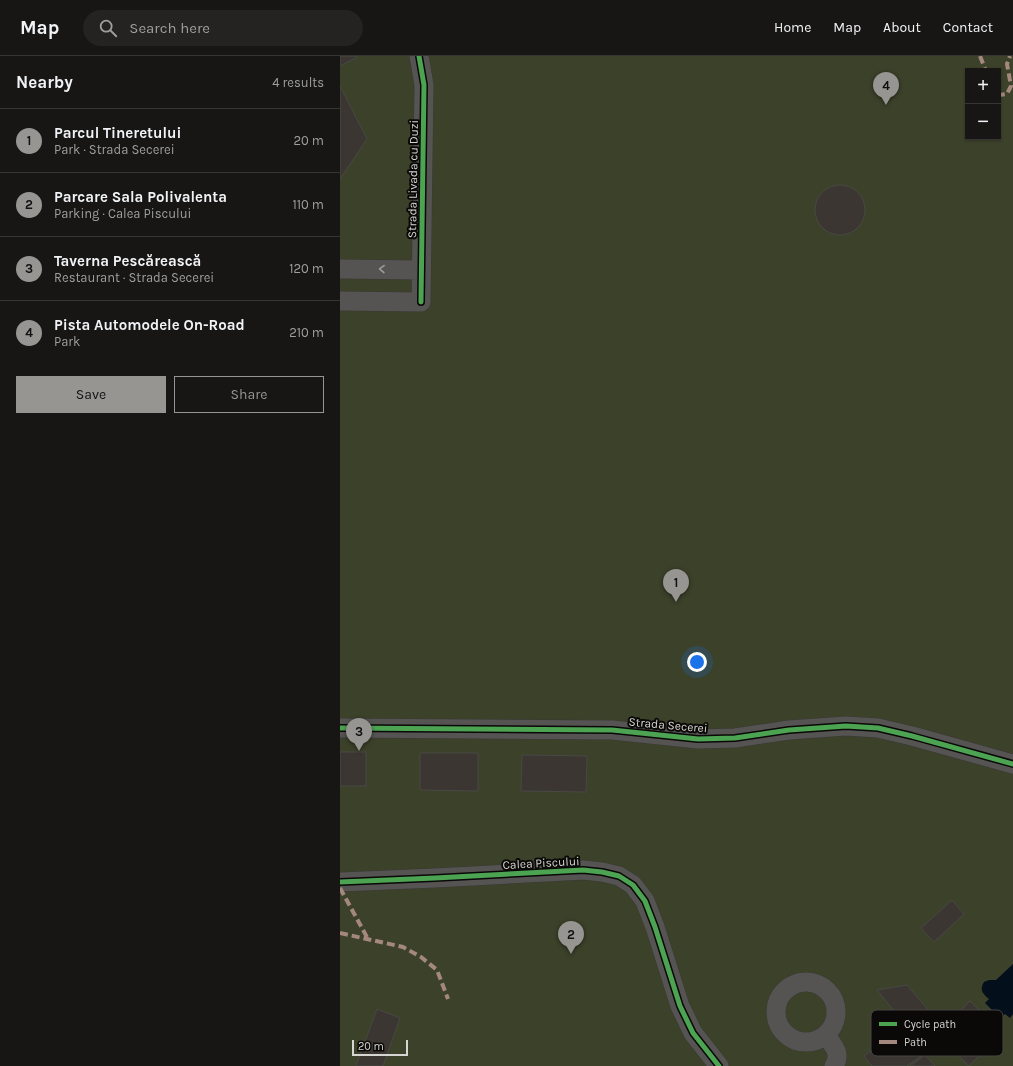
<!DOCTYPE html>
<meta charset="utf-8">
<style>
body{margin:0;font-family:Karla,sans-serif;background:#242322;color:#f1f3f6}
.controls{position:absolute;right:12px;top:12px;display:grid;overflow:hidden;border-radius:0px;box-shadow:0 1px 3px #0004}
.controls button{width:36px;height:36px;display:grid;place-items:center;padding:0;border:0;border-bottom:1px solid #363534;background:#171614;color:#f1f3f6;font:20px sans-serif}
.scale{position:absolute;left:12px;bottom:10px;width:56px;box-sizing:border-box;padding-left:4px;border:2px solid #d6d5d1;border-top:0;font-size:11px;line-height:14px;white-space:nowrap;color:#d6d5d1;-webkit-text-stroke:3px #0a0907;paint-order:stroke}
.you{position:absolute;left:357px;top:606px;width:14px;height:14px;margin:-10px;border:3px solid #fff;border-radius:50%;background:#1a73e8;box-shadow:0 0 0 6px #1a73e833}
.badge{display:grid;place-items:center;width:26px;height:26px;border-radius:50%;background:#969591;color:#111;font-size:13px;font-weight:700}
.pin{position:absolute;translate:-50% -33px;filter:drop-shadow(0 1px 2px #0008)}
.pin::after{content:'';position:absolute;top:21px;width:14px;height:12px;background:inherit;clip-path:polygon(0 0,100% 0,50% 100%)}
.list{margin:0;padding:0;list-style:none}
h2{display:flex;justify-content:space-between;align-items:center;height:52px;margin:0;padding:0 16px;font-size:17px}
h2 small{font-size:13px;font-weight:400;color:#9e9fa0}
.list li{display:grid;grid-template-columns:26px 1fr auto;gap:12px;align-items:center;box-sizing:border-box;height:64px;padding:0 16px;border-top:1px solid #363534}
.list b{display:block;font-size:15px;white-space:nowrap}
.list p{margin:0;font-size:13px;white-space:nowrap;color:#9e9fa0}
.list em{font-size:13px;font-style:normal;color:#9e9fa0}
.actions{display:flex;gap:8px;padding:12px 16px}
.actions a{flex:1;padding:9px 0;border:1px solid #969591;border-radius:0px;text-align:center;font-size:14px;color:#969591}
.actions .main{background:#969591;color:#111}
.icon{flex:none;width:22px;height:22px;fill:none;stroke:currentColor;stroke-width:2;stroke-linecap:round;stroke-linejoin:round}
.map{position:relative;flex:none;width:673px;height:1010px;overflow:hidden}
header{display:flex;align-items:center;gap:24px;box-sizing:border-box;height:56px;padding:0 20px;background:#171614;border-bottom:1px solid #363534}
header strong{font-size:19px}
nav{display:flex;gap:22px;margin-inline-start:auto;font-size:14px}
.search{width:280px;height:36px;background:#242322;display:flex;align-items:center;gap:10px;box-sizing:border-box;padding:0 14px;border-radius:22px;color:#9e9fa0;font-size:15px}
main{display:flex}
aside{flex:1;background:#171614}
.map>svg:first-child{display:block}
</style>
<header>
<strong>Map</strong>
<div class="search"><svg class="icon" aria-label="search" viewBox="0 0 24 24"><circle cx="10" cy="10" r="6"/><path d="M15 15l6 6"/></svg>Search here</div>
<nav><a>Home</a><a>Map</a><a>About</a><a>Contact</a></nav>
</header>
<main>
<aside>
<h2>Nearby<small>4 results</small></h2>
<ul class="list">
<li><span class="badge">1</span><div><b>Parcul Tineretului</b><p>Park · Strada Secerei</p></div><em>20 m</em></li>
<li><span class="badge">2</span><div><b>Parcare Sala Polivalenta</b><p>Parking · Calea Piscului</p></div><em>110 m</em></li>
<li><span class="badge">3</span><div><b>Taverna Pescărească</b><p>Restaurant · Strada Secerei</p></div><em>120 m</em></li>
<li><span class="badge">4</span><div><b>Pista Automodele On-Road</b><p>Park</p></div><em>210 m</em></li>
</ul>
<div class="actions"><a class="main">Save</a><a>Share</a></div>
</aside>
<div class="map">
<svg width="673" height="1010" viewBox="0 0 673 1010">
<rect width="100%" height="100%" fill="#1f1e1b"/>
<!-- green -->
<path fill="#3c412a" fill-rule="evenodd" d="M0,0H673V1010H0ZM628,15H658V81H628Z"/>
<!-- water -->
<path fill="#030f1b" d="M673,908V958L670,962L665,958L660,962L645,947L649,943C643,938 639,934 644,926L649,924H656Z"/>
<!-- building -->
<path fill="#3b3631" stroke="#494845" d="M0,0H16L17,1L0,10Z
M0,30L27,83L0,123Z
M475 154a25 25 0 1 1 50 0a25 25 0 1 1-50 0Z
M0,696H26V730H0Z
M80,697H138V735L80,734Z
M182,699L247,700L246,736L181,735Z
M612,844L624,858L594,886L581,872Z
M567,929L589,955L568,972L537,934Z
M630,945L662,977L629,1010L597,978Z
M37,953L60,962L43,1010H16Z
M563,971L584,998L567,1010H532L524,1000Z
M585,999L595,1010H570Z"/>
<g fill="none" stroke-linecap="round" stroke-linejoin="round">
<defs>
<path id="minor" d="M0,213L81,214
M0,245L81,246L84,29L79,0
M0,672L272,674L358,683L395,682L449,674L506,670L538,672L572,680L673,708
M0,826L95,822L243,814L262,816L279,820L293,829L305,845L315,871L340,950L353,977L379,1010
M436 956a30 30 0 1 1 60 0a30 30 0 1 1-60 0Z
M486,979C493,990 502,997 494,1010"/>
</defs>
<!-- minor casing -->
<use href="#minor" stroke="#3a3937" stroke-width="20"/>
<!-- minor -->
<use href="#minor" stroke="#555452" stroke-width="19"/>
<!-- quiet -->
<path stroke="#a5887d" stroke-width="4" stroke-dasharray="8 4" stroke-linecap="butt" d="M640,0L646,15
M658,37L659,39L667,38L671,30L667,8L670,0
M0,832L28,883
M0,877L63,891L81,901L97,914L108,943"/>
<defs>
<path id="cycleway" d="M79,0L84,29L81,246
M0,672L272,674L358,683L395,682L449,674L506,670L538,672L572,680L673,708
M0,826L95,822L243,814L262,816L279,820L293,829L305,845L315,871L340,950L353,977L379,1010"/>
</defs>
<!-- cycleway casing -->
<use href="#cycleway" stroke="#0a0907" stroke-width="8"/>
<!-- cycleway -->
<use href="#cycleway" stroke="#4ca352" stroke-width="5"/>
</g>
<!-- one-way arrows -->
<defs><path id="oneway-chevron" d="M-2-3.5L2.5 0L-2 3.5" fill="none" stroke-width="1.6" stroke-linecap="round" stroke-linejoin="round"/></defs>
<use stroke="#9c9b98" href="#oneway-chevron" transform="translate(42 213) rotate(-179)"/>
<g text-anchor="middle" stroke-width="4" stroke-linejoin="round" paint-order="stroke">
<!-- street labels -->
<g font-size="12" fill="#d6d5d1" stroke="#0a0907">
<text transform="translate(73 123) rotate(-89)" y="4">Strada Livada cu Duzi</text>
<text transform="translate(328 669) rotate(5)" y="4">Strada Secerei</text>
<text transform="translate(201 807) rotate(-3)" y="4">Calea Piscului</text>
</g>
</g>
<!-- legend -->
<rect x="531" y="954" width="132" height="46" rx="6" fill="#0a0907" stroke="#474644" stroke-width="1"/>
<rect x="539" y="966" width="18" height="4" fill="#4ca352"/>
<rect x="539" y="984" width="18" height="4" fill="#a5887d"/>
<g font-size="11" fill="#d6d5d1">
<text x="564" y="972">Cycle path</text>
<text x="564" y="990">Path</text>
</g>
</svg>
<div class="controls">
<button>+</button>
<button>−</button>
</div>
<div class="scale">20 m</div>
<div class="you"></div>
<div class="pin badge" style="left:336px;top:546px">1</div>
<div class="pin badge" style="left:231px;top:898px">2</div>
<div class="pin badge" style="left:19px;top:695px">3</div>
<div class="pin badge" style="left:546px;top:49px">4</div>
</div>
</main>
